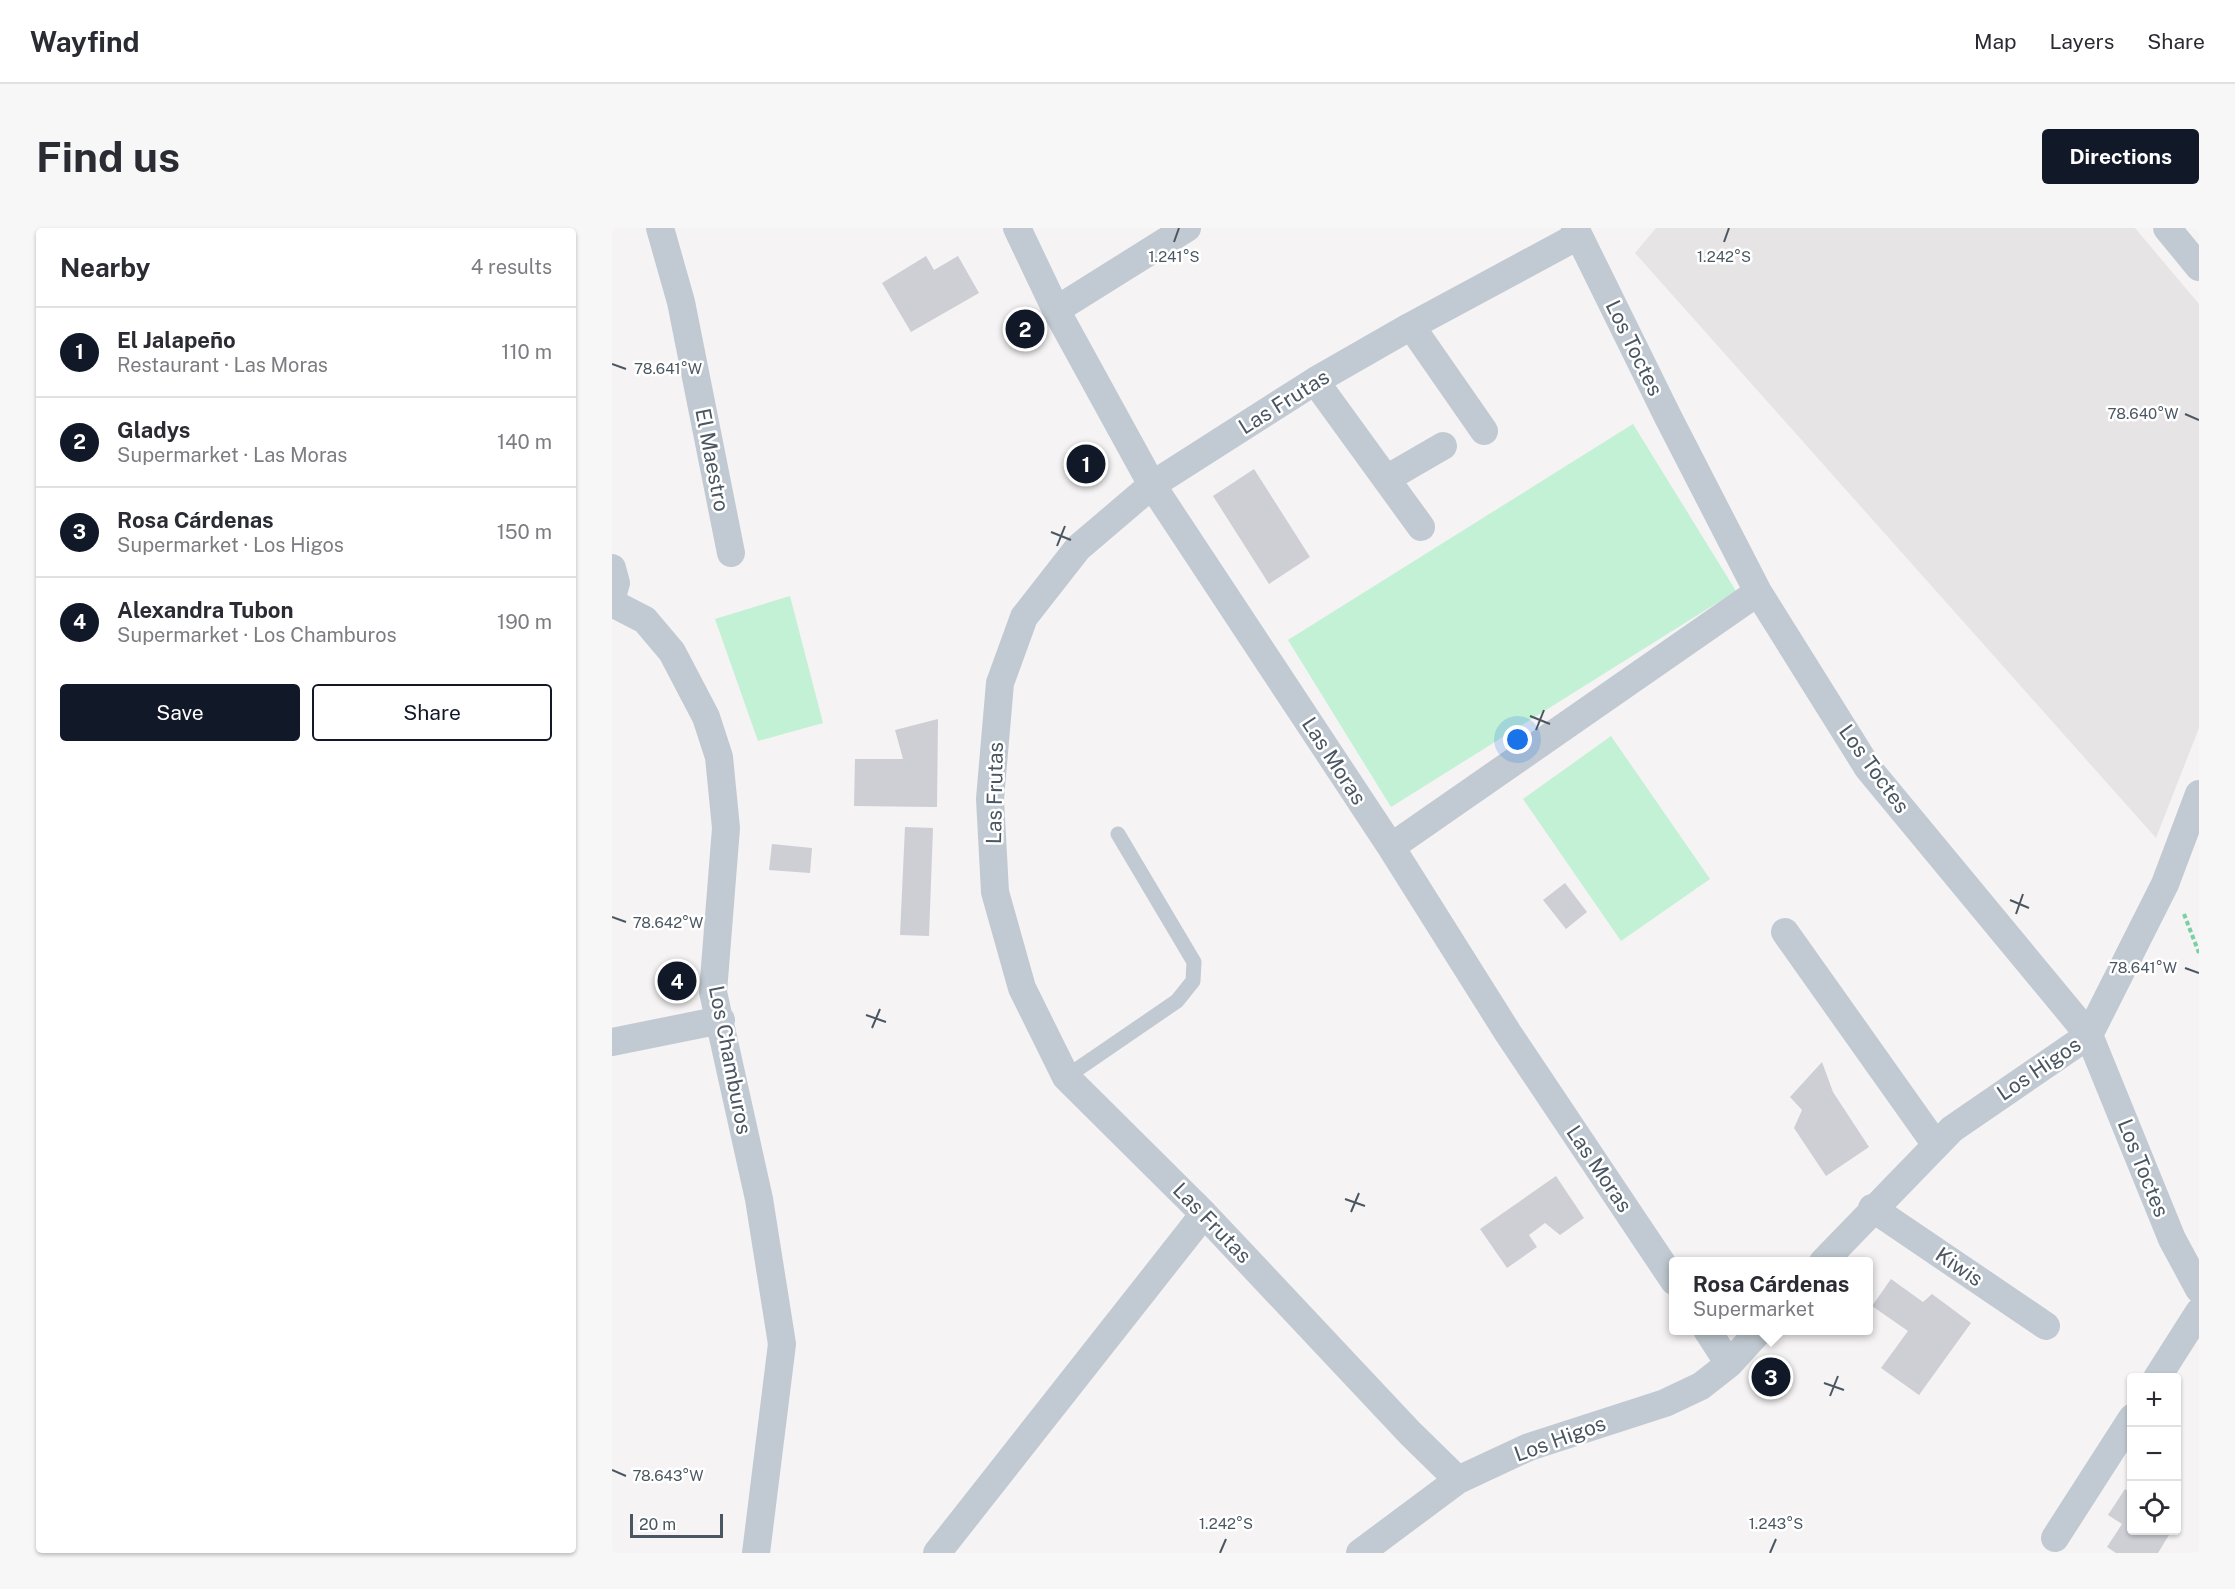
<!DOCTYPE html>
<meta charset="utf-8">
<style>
body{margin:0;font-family:"Public Sans",sans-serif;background:#f7f7f7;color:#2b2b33}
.controls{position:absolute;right:18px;bottom:18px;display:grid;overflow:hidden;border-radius:6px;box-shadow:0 2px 4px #0004}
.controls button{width:54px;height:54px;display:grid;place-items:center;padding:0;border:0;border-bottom:2px solid #e1e1e2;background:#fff;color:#2b2b33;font:30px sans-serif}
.scale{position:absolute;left:18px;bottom:15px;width:93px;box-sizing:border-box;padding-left:6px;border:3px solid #4a5661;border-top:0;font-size:16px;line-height:21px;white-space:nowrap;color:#4a5661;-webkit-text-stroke:4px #fff;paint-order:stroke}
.you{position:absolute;left:906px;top:512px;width:21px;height:21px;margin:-15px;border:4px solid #fff;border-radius:50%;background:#1a73e8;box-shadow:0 0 0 9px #1a73e833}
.badge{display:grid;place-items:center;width:39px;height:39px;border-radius:50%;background:#111827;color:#fff;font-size:20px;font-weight:700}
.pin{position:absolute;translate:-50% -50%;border:3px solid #fff;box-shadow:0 2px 6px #0006}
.popup{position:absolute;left:1057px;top:1029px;width:204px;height:78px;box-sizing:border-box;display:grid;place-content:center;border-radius:6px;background:#fff;filter:drop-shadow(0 2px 4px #0005);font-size:20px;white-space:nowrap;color:#7c7c81}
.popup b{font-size:22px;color:#2b2b33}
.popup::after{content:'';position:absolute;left:50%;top:100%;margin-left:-12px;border:12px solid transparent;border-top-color:#fff}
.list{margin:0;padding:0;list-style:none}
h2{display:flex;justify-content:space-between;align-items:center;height:78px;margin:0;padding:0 24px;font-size:26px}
h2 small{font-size:20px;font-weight:400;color:#7c7c81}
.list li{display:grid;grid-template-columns:39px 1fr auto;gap:18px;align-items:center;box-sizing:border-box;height:90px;padding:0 24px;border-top:2px solid #e1e1e2}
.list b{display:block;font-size:22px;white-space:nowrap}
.list p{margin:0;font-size:20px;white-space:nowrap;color:#7c7c81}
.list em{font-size:20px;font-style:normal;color:#7c7c81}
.actions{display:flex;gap:12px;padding:18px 24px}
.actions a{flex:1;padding:14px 0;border:2px solid #111827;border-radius:6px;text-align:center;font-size:21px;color:#111827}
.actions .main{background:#111827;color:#fff}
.icon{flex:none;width:33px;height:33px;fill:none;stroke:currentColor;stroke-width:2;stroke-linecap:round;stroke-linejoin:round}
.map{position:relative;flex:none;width:1587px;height:1325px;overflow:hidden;border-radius:6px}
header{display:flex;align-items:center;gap:36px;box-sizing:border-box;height:84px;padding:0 30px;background:#fff;border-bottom:2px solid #e1e1e2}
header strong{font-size:28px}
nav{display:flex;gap:33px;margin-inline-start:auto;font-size:21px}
.intro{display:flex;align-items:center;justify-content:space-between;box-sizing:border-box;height:144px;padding:0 36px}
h1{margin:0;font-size:42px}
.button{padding:15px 27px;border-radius:6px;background:#111827;color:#fff;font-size:21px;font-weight:700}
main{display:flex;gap:36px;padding:0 36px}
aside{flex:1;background:#fff;border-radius:6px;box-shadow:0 2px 4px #0004}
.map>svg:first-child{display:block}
</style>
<header>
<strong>Wayfind</strong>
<nav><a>Map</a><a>Layers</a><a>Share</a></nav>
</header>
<div class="intro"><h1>Find us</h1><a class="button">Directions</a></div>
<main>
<aside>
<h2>Nearby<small>4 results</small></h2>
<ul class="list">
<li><span class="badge">1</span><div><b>El Jalapeño</b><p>Restaurant · Las Moras</p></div><em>110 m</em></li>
<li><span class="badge">2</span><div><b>Gladys</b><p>Supermarket · Las Moras</p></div><em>140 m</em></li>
<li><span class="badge">3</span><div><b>Rosa Cárdenas</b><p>Supermarket · Los Higos</p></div><em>150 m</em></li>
<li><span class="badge">4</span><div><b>Alexandra Tubon</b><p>Supermarket · Los Chamburos</p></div><em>190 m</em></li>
</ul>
<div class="actions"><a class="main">Save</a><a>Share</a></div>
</aside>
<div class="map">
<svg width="1587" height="1325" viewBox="0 0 1587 1325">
<rect width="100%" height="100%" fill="#f5f3f3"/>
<!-- education -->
<path fill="#e6e4e5" d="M1044,0H1523L1587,76V500L1544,610L1023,25Z"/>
<!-- green -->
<path fill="#c3f1d5" d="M1021,196L1124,363L779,579L676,412Z
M178,368L211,495L146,513L103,391Z
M999,508L1098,651L1009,713L911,571Z"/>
<!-- building -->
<path fill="#cdcfd5" d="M314,28L322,42L346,28L367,65L299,104L270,55Z
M642,241L698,329L657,356L601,268Z
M326,491L325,579L242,578L243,531H291L283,502Z
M293,599L321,600L317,708L288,707Z
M160,616L200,620L198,645L157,642Z
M953,655L975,684L954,701L931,672Z
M1210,834L1221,864L1257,919L1214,948L1182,900L1190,882L1178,869Z
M944,948L972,990L948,1007L933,995L917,1007L925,1019L895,1040L868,1001Z
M1279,1051L1311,1074L1320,1066L1359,1095L1307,1167L1269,1140L1296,1103L1260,1078Z
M1513,1261L1520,1266V1302H1560L1546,1325H1504L1495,1319L1510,1296L1496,1287Z"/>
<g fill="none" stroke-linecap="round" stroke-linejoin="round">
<!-- path -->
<path stroke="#7ad0a6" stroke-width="4" stroke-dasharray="4.5 3" stroke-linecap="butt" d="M1572,686L1587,725"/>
<!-- lane -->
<path stroke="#c1cad2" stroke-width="15" d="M454,849L565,773L581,753L582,734L506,606"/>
<!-- street -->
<path stroke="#c1cad2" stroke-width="28" d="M48,0L69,74L119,325
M405,0L444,82L540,257L779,619L896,805L1062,1053
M963,0L1056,189L1146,364L1256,540L1477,807L1560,1011L1587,1061
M1555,0L1587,39
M444,82L575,0
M799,98L872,203
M703,153L809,299
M774,251L831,218
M0,340L4,355L0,369
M0,375L33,392L60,424L94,489L107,529L114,600L101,764L147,971L170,1116L144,1325
M779,619L1146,364
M1173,704L1324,917
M0,814L109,792
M1260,980L1434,1098
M1211,1034L1340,901L1477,807L1553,656L1587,566
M1095,1102L1117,1136
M1545,1150L1587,1084
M846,1252L798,1205L592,986L454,849L410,760L383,664L378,571L388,455L412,389L466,320L540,257L703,153L799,98L966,8
M1443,1310L1520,1190
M325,1325L592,986
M748,1325L846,1252L917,1219L1053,1175L1089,1158L1117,1136L1148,1102"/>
</g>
<!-- ticks -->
<path fill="none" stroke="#4a5661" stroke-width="2" d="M562,14L567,0M1112,14L1117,0M0,136L14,141M1573,186L1587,192M439,304L459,312M445,318L453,298M918,488L938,496M924,502L932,482M1398,672L1417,680M1404,686L1411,666M0,689L14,694M1573,740L1587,745M254,787L274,794M260,800L268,781M733,971L753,978M739,984L747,965M1212,1155L1232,1162M1218,1168L1226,1148M0,1242L14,1248M608,1325L614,1311M1158,1325L1164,1311"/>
<g text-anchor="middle" stroke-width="5" stroke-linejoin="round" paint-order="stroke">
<!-- street labels -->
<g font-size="21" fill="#4a5661" stroke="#fff">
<text transform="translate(1022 120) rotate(64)" y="7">Los Toctes</text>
<text transform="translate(672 174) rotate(-32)" y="7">Las Frutas</text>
<text transform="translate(100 232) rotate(79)" y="7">El Maestro</text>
<text transform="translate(722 533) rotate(57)" y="7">Las Moras</text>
<text transform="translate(1262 541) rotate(54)" y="7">Los Toctes</text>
<text transform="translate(383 565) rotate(-89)" y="7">Las Frutas</text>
<text transform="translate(118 832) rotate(79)" y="7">Los Chamburos</text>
<text transform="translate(1427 841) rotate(-34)" y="7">Los Higos</text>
<text transform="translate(1531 940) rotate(68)" y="7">Los Toctes</text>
<text transform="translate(987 941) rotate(56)" y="7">Las Moras</text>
<text transform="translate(600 995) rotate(46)" y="7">Las Frutas</text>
<text transform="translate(1347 1039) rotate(34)" y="7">Kiwis</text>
<text transform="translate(948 1211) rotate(-20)" y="7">Los Higos</text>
</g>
</g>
<g font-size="15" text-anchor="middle" fill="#4a5661" stroke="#fff" stroke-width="5" stroke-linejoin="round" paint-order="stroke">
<text x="562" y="34">1.241°S</text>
<text x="1112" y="34">1.242°S</text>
<text x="56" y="146">78.641°W</text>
<text x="1531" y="191">78.640°W</text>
<text x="56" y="700">78.642°W</text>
<text x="1531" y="745">78.641°W</text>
<text x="56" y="1253">78.643°W</text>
<text x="614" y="1301">1.242°S</text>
<text x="1164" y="1301">1.243°S</text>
</g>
</svg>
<div class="controls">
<button>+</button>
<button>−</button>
<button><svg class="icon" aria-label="locate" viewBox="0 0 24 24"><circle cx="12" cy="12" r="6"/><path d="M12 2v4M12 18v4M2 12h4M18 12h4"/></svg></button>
</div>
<div class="scale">20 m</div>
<div class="you"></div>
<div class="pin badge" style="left:474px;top:236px">1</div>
<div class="pin badge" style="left:413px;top:101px">2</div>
<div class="pin badge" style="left:1159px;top:1149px">3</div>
<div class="popup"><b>Rosa Cárdenas</b>Supermarket</div>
<div class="pin badge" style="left:65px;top:753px">4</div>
</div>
</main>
